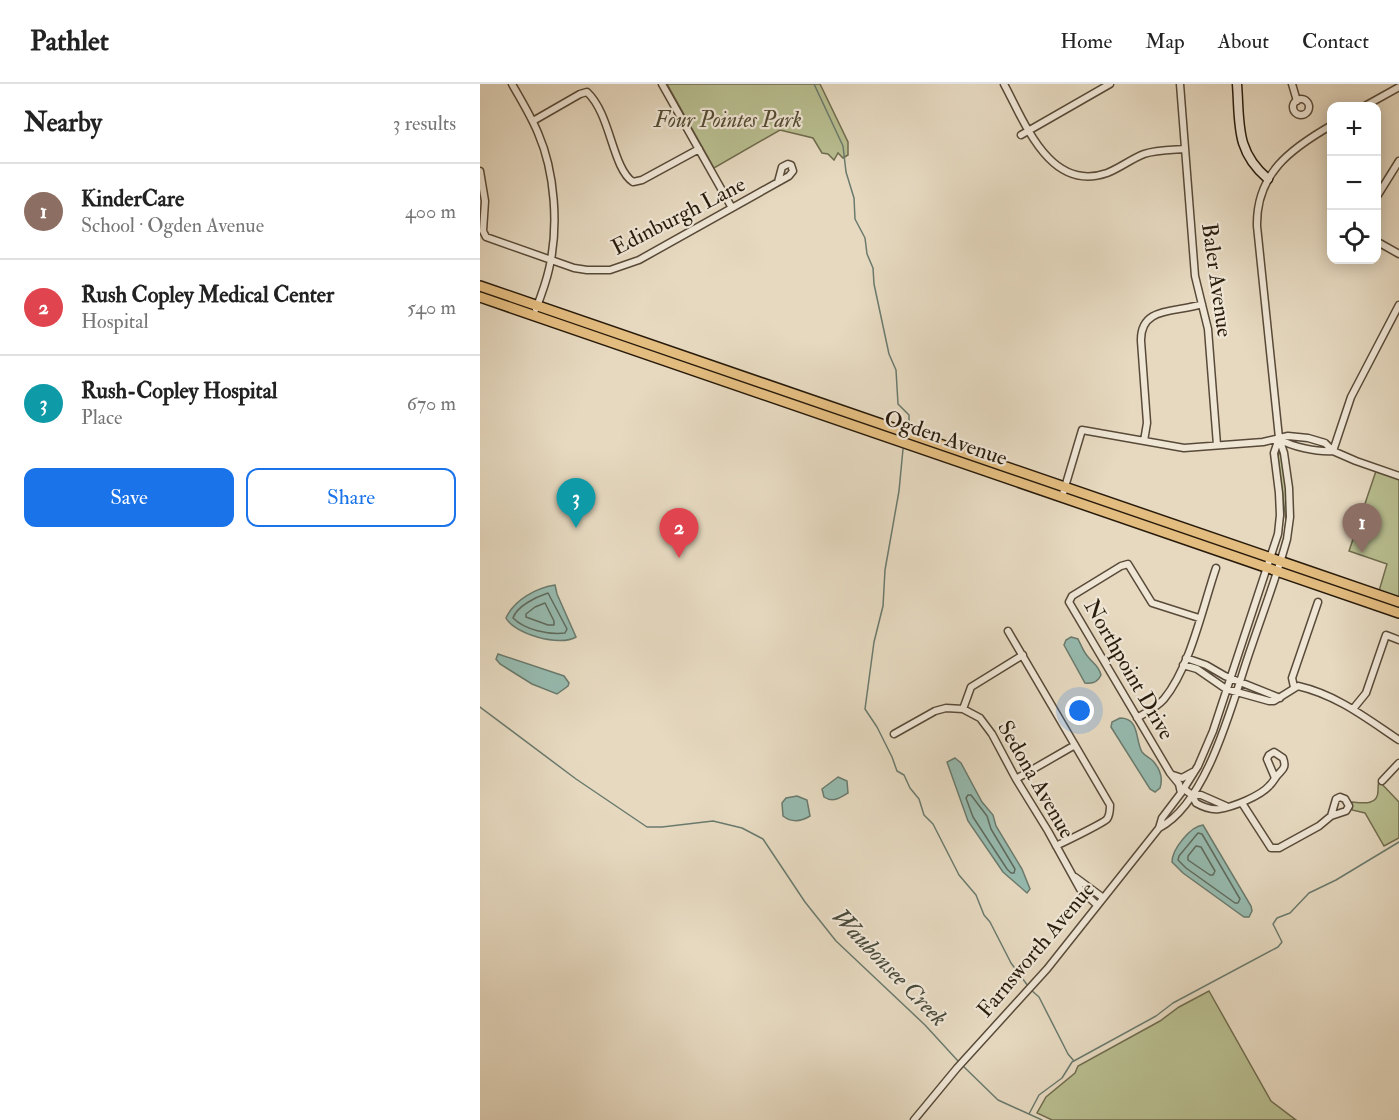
<!DOCTYPE html>
<meta charset="utf-8">
<style>
body{margin:0;font-family:"IM FELL Double Pica",serif;background:#f6f6f6;color:#222}
.controls{position:absolute;right:18px;top:18px;display:grid;overflow:hidden;border-radius:12px;box-shadow:0 3px 15px #0003}
.controls button{width:54px;height:54px;display:grid;place-items:center;padding:0;border:0;border-bottom:2px solid #e0e0e0;background:#fff;color:#222;font:30px sans-serif}
.you{position:absolute;left:600px;top:627px;width:21px;height:21px;margin:-15px;border:4px solid #fff;border-radius:50%;background:#1a73e8;box-shadow:0 0 0 9px #1a73e833}
.badge{display:grid;place-items:center;width:39px;height:39px;border-radius:50%;background:#1a73e8;color:#fff;font-size:20px;font-weight:700}
.pin{position:absolute;translate:-50% -50px;filter:drop-shadow(0 2px 3px #0008)}
.pin::after{content:'';position:absolute;top:32px;width:21px;height:18px;background:inherit;clip-path:polygon(0 0,100% 0,50% 100%)}
.list{margin:0;padding:0;list-style:none}
h2{display:flex;justify-content:space-between;align-items:center;height:78px;margin:0;padding:0 24px;font-size:26px}
h2 small{font-size:20px;font-weight:400;color:#767676}
.list li{display:grid;grid-template-columns:39px 1fr auto;gap:18px;align-items:center;box-sizing:border-box;height:96px;padding:0 24px;border-top:2px solid #e0e0e0}
.list b{display:block;font-size:22px;white-space:nowrap}
.list p{margin:0;font-size:20px;white-space:nowrap;color:#767676}
.list em{font-size:20px;font-style:normal;color:#767676}
.actions{display:flex;gap:12px;padding:18px 24px}
.actions a{flex:1;padding:14px 0;border:2px solid #1a73e8;border-radius:12px;text-align:center;font-size:21px;color:#1a73e8}
.actions .main{background:#1a73e8;color:#fff}
.icon{flex:none;width:33px;height:33px;fill:none;stroke:currentColor;stroke-width:2;stroke-linecap:round;stroke-linejoin:round}
.map{position:relative;flex:none;width:919px;height:1036px;overflow:hidden}
header{display:flex;align-items:center;gap:36px;box-sizing:border-box;height:84px;padding:0 30px;background:#fff;border-bottom:2px solid #e0e0e0}
header strong{font-size:28px}
nav{display:flex;gap:33px;margin-inline-start:auto;font-size:21px}
main{display:flex}
aside{flex:1;background:#fff}
.map>svg:first-child{display:block}
</style>
<header>
<strong>Pathlet</strong>
<nav><a>Home</a><a>Map</a><a>About</a><a>Contact</a></nav>
</header>
<main>
<aside>
<h2>Nearby<small>3 results</small></h2>
<ul class="list">
<li><span class="badge" style="background:#8d6e63">1</span><div><b>KinderCare</b><p>School · Ogden Avenue</p></div><em>400 m</em></li>
<li><span class="badge" style="background:#e0444e">2</span><div><b>Rush Copley Medical Center</b><p>Hospital</p></div><em>540 m</em></li>
<li><span class="badge" style="background:#0f9aa8">3</span><div><b>Rush-Copley Hospital</b><p>Place</p></div><em>670 m</em></li>
</ul>
<div class="actions"><a class="main">Save</a><a>Share</a></div>
</aside>
<div class="map">
<svg width="919" height="1036" viewBox="0 0 919 1036">
<rect width="100%" height="100%" fill="#e6d9c0"/>
<filter id="stains"><feTurbulence type="fractalNoise" baseFrequency=".00333" numOctaves="4"/><feColorMatrix values="0 0 0 0 .2 0 0 0 0 .09 0 0 0 0 .02 0 0 0 .5 -.17"/></filter>
<radialGradient id="worn" r=".72"><stop offset=".6" stop-color="#630" stop-opacity="0"/><stop offset="1" stop-color="#630" stop-opacity=".3"/></radialGradient>
<!-- green -->
<path fill="#b8be90" stroke="#706c4e" stroke-width="1.5" d="M187,0H340L368,58V71L363,74L358,69L354,76L348,70L342,69L333,54L300,46L234,84Z
M242,292L293,306L533,390L484,376Z
M799,366C808,389 809,432 804,457L806,437L798,374Z
M896,387L919,394V514L899,507L907,480L869,467Z
M899,697L919,718V754L904,762L885,729L872,726V718C882,719 898,722 898,707C898,703 898,700 899,697Z
M729,907L791,1017L816,1036H572L557,1029L566,1013L595,989L598,982L680,937L699,923Z"/>
<!-- water -->
<path fill="#96baaf" stroke="#6a7a6d" stroke-width="1.5" d="M75,501L77,510L96,553C80,563 34,550 26,534C34,516 56,504 75,501Z
M591,553L598,555C601,561 604,569 609,574C614,580 619,582 621,591C618,598 612,600 605,599L584,561L586,556Z
M18,570L84,592L89,599L88,602L77,610L52,600L20,580L16,575Z
M640,634C660,634 655,656 662,668C665,672 669,673 673,677C680,685 683,695 680,704L675,708L670,705L631,643L632,638Z
M475,674L481,679L502,718L513,731L516,742L542,785L550,805L547,809L523,788L488,737L467,678Z
M358,693L367,697L368,709C360,714 353,719 344,713L342,705Z
M317,712L327,716L330,732C322,737 312,739 303,732L302,719L306,714Z
M723,741L771,822L772,827L769,833H764L703,789L692,778C692,765 711,742 723,741Z"/>
<g fill="none" stroke-linecap="round" stroke-linejoin="round">
<!-- shore -->
<path stroke="#5f6a5d" stroke-width="1.5" d="M68,509L87,545L85,549C69,551 45,546 33,534C37,522 56,513 68,509Z
M65,519L74,537V541H68L46,533V530L55,523Z
M488,711H491L507,732L511,745L535,785L534,789H531L527,785L493,733L486,714Z
M718,749L722,750L760,815L758,819H755L706,784L698,776L699,772Z
M716,762L721,763L735,787L733,791H730L708,776V772Z"/>
<!-- stream -->
<path stroke="#6a7a6d" stroke-width="1.5" d="M334,0L363,62L366,88L374,114L375,135L385,154L387,170L393,184L394,200L409,270L416,286L418,320L429,331V343
M423,365L419,407L405,486L403,522L394,558L385,625L397,643L412,673L417,687L424,691L430,704L439,715L444,731L453,740L479,791L496,811L504,831L510,838L531,879L548,902
M0,623L96,695L167,743H182L233,737L262,744L283,755L325,818L356,857L445,941L478,977
M551,906L559,913L588,970L594,977
M482,981L518,1016L562,1036
M549,1030L559,1011L582,994L592,978L676,932L693,919L798,863L802,858L793,840L797,834L810,829L829,809L856,796L919,758"/>
<defs>
<path id="street" d="M32,0C41,16 51,32 58,49C75,88 79,143 69,185C66,199 61,212 56,225
M182,0L252,124
M524,0C545,39 570,109 627,89C640,84 651,75 664,70C676,66 692,66 705,65
M700,0L715,192L728,245L737,361
M812,0L817,17
M813 23a8 8 0 1 1 16 0a8 8 0 1 1-16 0Z
M885,22L919,3
M53,37L100,10L107,8C131,30 132,84 153,98L162,96L219,65
M541,51L630,0
M0,87L5,117L3,147L6,153L94,184L107,186H130L159,176L309,92L313,87L311,81L308,80L302,83L298,98
M896,114L919,77
M896,157L919,170
M799,355C812,363 837,368 853,367
M664,357L667,339L661,257C660,221 698,229 722,220
M853,367L871,313L919,221
M582,413L602,346L704,364L783,358L808,352L828,354L845,359L853,367L876,377L919,392
M528,547L630,721C630,726 630,731 627,735C624,739 584,758 576,762
M706,574L726,581L745,592L800,614
M703,581L717,585L746,605L789,617H794L818,602C857,611 886,634 919,656
M814,603L812,594L838,518
M483,625L491,603L543,571
M873,625L886,609L906,551L919,556
M657,634C667,628 677,623 684,615C710,584 723,522 736,484
M414,650L455,627L466,624L483,625L500,634L512,650L536,695L568,747L600,805L616,820
M693,691L702,694L713,688
M536,695L595,661
M902,697L919,679
M704,705L712,711L716,719C723,723 731,726 739,725C753,723 781,712 790,701C792,699 794,696 796,693C802,685 807,685 803,674L794,668L789,671L787,675L795,694
M701,709L699,700L690,689L589,518L592,512L641,482L648,480L672,519L719,534
M712,711H721L746,722
M762,719L791,764H799L839,742L851,732L866,727L869,722L865,715L860,713L856,715L851,732
M679,744C729,718 753,615 771,564C783,528 797,492 807,455L810,433L809,404L804,369L799,354L777,142C776,90 810,65 852,41
M595,793L622,813
M434,1036L477,984L567,885L679,744L682,734L701,709L718,682L733,647L798,450L800,431L799,409L794,369L799,354"/>
<path id="secondary" d="M757,0C760,40 755,67 788,95"/>
<path id="primary" d="M0,202L919,518
M0,213L919,529"/>
</defs>
<!-- street casing -->
<use href="#street" stroke="#584a38" stroke-width="9"/>
<!-- secondary casing -->
<use href="#secondary" stroke="#281b0b" stroke-width="11"/>
<!-- primary casing -->
<use href="#primary" stroke="#281b0b" stroke-width="12"/>
<!-- street -->
<use href="#street" stroke="#efe6d6" stroke-width="6"/>
<!-- secondary -->
<use href="#secondary" stroke="#efe6d6" stroke-width="8"/>
<!-- primary -->
<use href="#primary" stroke="#e3bc80" stroke-width="9"/>
</g>
<g text-anchor="middle" stroke-width="4.5" stroke-linejoin="round" paint-order="stroke">
<!-- park labels -->
<g font-size="22" font-style="italic" fill="#534c33" stroke="#efe6d6">
<text x="248" y="43">Four Pointes Park</text>
</g>
<!-- street labels -->
<g font-size="22" fill="#281b0b" stroke="#efe6d6">
<text transform="translate(198 131) rotate(-27)" y="8">Edinburgh Lane</text>
<text transform="translate(738 196) rotate(82)" y="8">Baler Avenue</text>
<text transform="translate(466 353) rotate(19)" y="8">Ogden Avenue</text>
<text transform="translate(650 585) rotate(60)" y="8">Northpoint Drive</text>
<text transform="translate(557 695) rotate(60)" y="8">Sedona Avenue</text>
<text transform="translate(555 865) rotate(-50)" y="8">Farnsworth Avenue</text>
</g>
<!-- water labels -->
<g font-size="24" font-style="italic" fill="#494b3c" stroke="#efe6d6">
<text transform="translate(410 883) rotate(46)" y="8">Waubonsee Creek</text>
</g>
</g>
<rect width="100%" height="100%" filter="url(#stains)"/>
<rect width="100%" height="100%" fill="url(#worn)"/>
</svg>
<div class="controls">
<button>+</button>
<button>−</button>
<button><svg class="icon" aria-label="locate" viewBox="0 0 24 24"><circle cx="12" cy="12" r="6"/><path d="M12 2v4M12 18v4M2 12h4M18 12h4"/></svg></button>
</div>
<div class="you"></div>
<div class="pin badge" style="left:882px;top:469px;background:#8d6e63">1</div>
<div class="pin badge" style="left:199px;top:474px;background:#e0444e">2</div>
<div class="pin badge" style="left:96px;top:444px;background:#0f9aa8">3</div>
</div>
</main>
